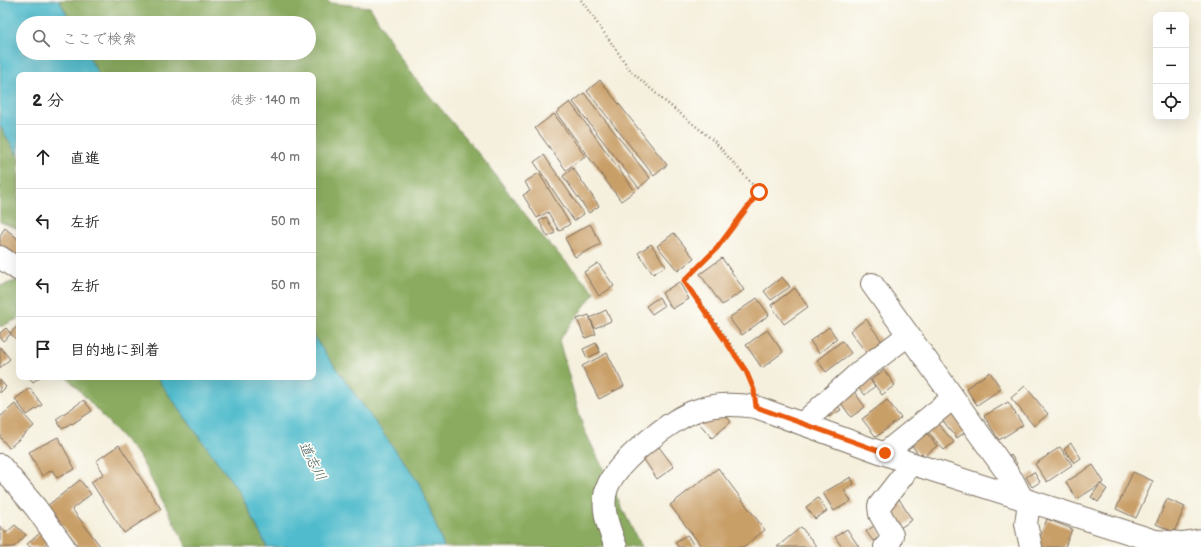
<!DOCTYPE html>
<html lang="ja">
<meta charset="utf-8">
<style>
body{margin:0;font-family:"Balsamiq Sans","Klee One",sans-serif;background:#f2f2f2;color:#222}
.controls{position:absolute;right:12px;top:12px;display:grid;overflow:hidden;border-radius:8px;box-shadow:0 4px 16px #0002}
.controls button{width:36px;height:36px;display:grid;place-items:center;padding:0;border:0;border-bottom:1px solid #e0e0e0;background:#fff;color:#222;font:20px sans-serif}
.stop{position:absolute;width:12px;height:12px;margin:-9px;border:3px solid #ea580c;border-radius:50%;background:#fff}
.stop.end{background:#ea580c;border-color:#fff;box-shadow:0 1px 4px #0008}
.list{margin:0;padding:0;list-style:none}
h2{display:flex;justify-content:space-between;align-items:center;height:52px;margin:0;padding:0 16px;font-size:17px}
h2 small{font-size:13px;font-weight:400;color:#767676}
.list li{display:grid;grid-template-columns:26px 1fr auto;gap:12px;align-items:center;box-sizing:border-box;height:64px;padding:0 16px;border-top:1px solid #e0e0e0}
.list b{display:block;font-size:15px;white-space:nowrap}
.list em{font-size:13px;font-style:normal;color:#767676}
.icon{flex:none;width:22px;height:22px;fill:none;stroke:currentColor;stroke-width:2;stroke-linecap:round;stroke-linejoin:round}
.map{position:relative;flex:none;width:1201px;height:547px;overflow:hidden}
.search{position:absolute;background:#fff;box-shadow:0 4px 16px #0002;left:16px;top:16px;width:300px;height:44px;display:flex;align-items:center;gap:10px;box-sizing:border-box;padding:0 14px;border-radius:22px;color:#767676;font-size:15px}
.panel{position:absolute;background:#fff;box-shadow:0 4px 16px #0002;left:16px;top:72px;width:300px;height:308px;border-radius:8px}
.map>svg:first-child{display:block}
</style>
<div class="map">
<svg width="1201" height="547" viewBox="0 0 1201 547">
<rect width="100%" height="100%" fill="#fdfcf7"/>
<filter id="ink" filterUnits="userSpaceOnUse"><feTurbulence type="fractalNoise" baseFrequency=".025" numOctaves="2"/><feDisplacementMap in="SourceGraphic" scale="8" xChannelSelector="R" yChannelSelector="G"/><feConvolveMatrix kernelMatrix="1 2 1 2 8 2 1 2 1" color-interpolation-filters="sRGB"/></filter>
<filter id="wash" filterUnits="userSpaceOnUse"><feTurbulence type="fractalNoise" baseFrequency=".012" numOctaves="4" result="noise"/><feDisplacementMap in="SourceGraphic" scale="16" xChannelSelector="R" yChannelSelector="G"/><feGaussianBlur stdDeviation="0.9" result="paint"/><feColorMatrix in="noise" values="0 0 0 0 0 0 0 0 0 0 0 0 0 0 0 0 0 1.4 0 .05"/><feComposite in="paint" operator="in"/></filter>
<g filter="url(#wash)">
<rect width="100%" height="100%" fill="#f5f0dd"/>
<!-- forest -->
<path fill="#8bac60" stroke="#636b3f" d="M59,0H326L330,3L370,7L408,70L483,159L545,240L595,292L559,340L583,427L641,547H444L421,486L313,336V75H99L87,53H309V23H72Z
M0,126L19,157V229L0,222Z
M19,280V318L0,327V286Z
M67,377H156L240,493L267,547H187L139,456Z"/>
<!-- water -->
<path fill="#50bbcc" stroke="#467275" d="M0,0H59L72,23H23V53H87L99,75H19V157L0,126Z
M313,336L421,486L444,547H267L240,493L156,377H313Z"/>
<g id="blocks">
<!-- building -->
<path fill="#c99f68" d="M600,80L667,165L654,176L587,91Z
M584,93L650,178L639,188L573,102Z
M570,102L635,191L621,201L556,113Z
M554,114L585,156L566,170L535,128Z
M544,155L584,214L574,221L534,162Z
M573,168L599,206L589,213L563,176Z
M539,173L570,224L559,231L548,212L537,218L523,195L530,191L525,182Z
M546,217L555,233L548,237L539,221Z
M590,224L601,244L575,257L565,238Z
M5,228L19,240L18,260L0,246V235Z
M674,233L694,258L678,271L657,246Z
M651,244L666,266L653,274L638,253Z
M722,258L744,290L722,305L700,274Z
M598,263L614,286L599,296L584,272Z
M782,277L790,287L771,300L764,291Z
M679,282L689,299L672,309L662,293Z
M795,288L808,307L784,324L771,305Z
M659,297L664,306L652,314L646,306Z
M757,298L769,315L742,335L729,318Z
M606,310L611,321L595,328L590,318Z
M589,315L596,334L585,338L577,319Z
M866,319L883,343L867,354L850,331Z
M19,325V342L10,333Z
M829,327L837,339L819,353L810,341Z
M6,328L11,334L3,341L0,337V333Z
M767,330L783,352L762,368L746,345Z
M842,341L851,353L826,372L817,360Z
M596,343L600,352L587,358L583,349Z
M0,347L10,359L0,368Z
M607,353L624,386L599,399L582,366Z
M884,370L895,385L882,395L871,380Z
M990,372L1001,389L977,405L966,388Z
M29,377H40L33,382Z
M867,377L875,386L865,395L857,386Z
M0,380L6,387L0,393Z
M1025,386L1048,414L1034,426L1011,398Z
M30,388L42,405L27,415L15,399Z
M853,390L865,407L851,417L839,400Z
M84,400L92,411L72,424L71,423L62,429L56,419Z
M887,400L901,418L876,437L862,419Z
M1008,402L1023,425L999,440L984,416Z
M15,404L34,426L9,448L0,437V417Z
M837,404L841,410L829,417L826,411Z
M718,406L731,422L712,438L698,422Z
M953,411L968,430L957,438L942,420Z
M938,424L954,442L944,450L928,432Z
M925,431L937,446L924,456L922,453L919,455L910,443Z
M58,437L75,469L57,478L52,470L42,476L29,452Z
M1071,443L1081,458L1074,463L1064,449Z
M119,445L161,509L124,533L91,482L104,474L96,461Z
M659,447L674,467L657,479L643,458Z
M1060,447L1072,465L1047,482L1035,464Z
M1011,455L1017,464L1010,468L1004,459Z
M1093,465L1104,482L1077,499L1066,482Z
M718,468L765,530L743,547H702L670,505Z
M1034,472L1040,482L1032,487L1026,477Z
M1133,472L1153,481L1136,518L1116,509Z
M851,477L854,484L844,490L851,501L834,511L823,493Z
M80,480L91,494L72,509L101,547H79L47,506Z
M1100,484L1107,489L1098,502L1091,497Z
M818,498L827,511L815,519L806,507Z
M899,499L912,520L900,528L886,507Z
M1167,499L1185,507L1174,532L1156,524Z
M1047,519L1072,529L1065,547H1042L1037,545Z
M15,525L26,535L14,547H0V526L6,533Z
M876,525L882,536L873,541L866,531Z
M801,527L817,547H777Z
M847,529L859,547H842L835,537Z
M40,533L48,542L42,547H30L27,544Z
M687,535L695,547H678L675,542Z"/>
</g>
</g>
<g filter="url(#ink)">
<use href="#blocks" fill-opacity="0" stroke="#7c6f61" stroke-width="1"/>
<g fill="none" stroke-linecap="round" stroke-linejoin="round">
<defs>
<path id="minor" d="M0,257L19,270
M872,284L1013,481L1023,500
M802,424L862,370L908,335
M885,453L953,398
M0,465L36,508L64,547
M1029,502L1026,524L1031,547
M616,547C609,529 600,507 607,488C616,462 672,418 698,410C717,403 736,404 756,407L910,463L1155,541L1182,543L1201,540
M885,547L890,542L892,535L880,514L879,506L904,474L910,463"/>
</defs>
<!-- minor casing -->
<use href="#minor" stroke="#7c6f61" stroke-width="24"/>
<!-- path -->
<path stroke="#7c6f61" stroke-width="2.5" stroke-dasharray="1 3" stroke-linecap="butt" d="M581,0L631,71L661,98L714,141L759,192L717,248L685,281C706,311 740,351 753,386"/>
<!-- minor -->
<use href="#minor" stroke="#fff" stroke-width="22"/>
</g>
</g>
<g fill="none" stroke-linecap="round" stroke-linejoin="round" filter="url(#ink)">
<!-- route -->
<path stroke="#ea580c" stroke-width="5" d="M759,192L717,248L684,281L746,371L754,390L756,407L885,453"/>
</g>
<g text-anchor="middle" stroke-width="3.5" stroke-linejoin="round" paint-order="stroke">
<!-- water labels -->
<g font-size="14" font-style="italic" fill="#425d5b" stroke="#fdfcf7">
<text transform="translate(313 461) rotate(62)" y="5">道志川</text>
</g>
</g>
</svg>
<div class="controls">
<button>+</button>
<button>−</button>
<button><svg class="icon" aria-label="locate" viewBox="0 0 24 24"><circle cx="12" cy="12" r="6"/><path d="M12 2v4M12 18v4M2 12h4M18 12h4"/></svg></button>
</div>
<div class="stop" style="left:759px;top:192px"></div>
<div class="stop end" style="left:885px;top:453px"></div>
<div class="search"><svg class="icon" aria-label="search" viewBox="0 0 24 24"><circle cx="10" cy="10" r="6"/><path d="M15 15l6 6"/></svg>ここで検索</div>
<section class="panel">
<h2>2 分<small>徒歩 · 140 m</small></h2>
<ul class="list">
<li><svg class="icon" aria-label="ahead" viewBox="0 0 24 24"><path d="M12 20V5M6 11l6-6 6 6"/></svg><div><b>直進</b></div><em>40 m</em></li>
<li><svg class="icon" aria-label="left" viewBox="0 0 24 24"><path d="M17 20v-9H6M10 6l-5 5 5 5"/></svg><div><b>左折</b></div><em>50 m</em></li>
<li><svg class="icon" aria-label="left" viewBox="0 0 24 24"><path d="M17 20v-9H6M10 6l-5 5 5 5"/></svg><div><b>左折</b></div><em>50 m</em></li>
<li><svg class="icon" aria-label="arrive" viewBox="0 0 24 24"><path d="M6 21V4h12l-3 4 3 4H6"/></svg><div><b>目的地に到着</b></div></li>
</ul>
</section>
</div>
